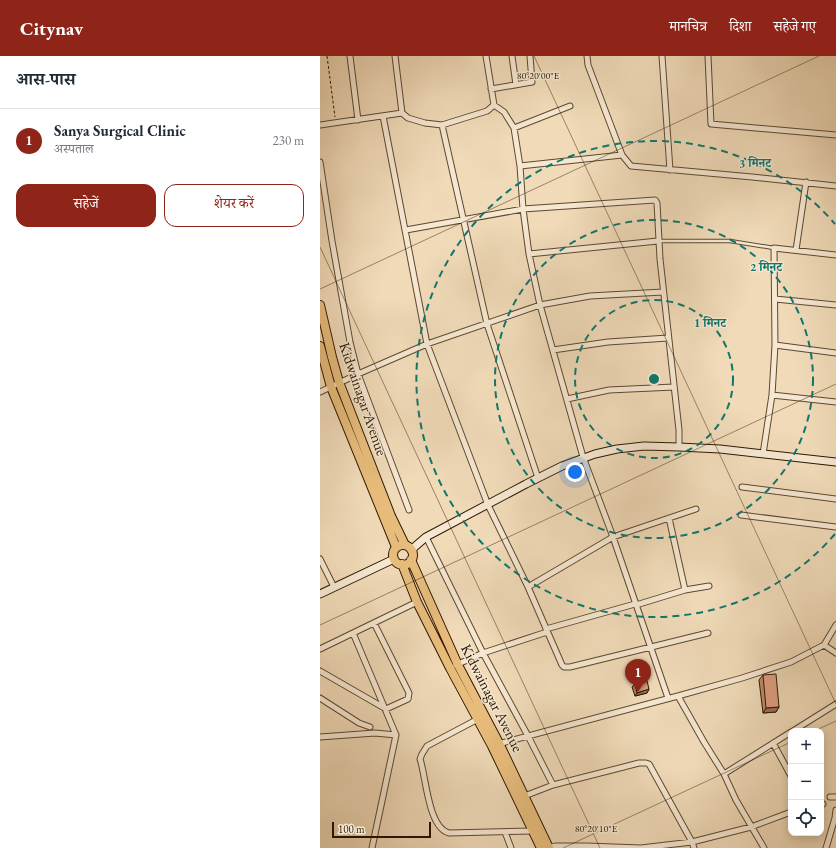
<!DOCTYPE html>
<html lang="hi">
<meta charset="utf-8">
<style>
body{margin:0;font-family:"EB Garamond","Noto Serif Devanagari",serif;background:#f2f2f3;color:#1f2937}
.controls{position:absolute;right:12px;bottom:12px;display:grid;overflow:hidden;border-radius:8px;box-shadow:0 2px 10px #0003}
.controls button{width:36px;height:36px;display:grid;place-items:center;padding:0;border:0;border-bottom:1px solid #e0e1e3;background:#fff;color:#1f2937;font:20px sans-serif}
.scale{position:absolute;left:12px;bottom:10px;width:99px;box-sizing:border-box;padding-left:4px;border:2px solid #2e1800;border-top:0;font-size:11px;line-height:14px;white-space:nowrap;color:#2e1800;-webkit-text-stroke:3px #f5e7d1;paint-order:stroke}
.you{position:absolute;left:255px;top:416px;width:14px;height:14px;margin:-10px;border:3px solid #fff;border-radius:50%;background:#1a73e8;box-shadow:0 0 0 6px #1a73e833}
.badge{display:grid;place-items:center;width:26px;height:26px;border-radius:50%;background:#8f2418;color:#fff;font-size:13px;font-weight:700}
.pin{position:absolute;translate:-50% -33px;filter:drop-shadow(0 1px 2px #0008)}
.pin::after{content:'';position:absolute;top:21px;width:14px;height:12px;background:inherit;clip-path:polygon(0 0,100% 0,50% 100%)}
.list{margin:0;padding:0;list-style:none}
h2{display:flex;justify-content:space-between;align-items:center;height:52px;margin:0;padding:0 16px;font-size:17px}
h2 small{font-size:13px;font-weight:400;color:#747a83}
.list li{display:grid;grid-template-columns:26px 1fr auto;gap:12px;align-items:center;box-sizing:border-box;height:64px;padding:0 16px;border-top:1px solid #e0e1e3}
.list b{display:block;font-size:15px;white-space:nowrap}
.list p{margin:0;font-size:13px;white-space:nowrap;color:#747a83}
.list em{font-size:13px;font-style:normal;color:#747a83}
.actions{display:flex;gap:8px;padding:12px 16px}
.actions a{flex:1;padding:9px 0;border:1px solid #8f2418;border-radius:12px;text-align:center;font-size:14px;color:#8f2418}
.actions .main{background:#8f2418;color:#fff}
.icon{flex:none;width:22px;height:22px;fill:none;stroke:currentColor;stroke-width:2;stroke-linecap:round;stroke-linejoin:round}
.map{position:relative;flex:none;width:516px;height:792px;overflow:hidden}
header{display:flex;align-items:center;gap:24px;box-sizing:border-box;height:56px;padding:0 20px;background:#8f2418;color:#fff}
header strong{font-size:19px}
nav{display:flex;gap:22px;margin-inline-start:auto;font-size:14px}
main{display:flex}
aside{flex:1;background:#fff}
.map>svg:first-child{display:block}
</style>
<header>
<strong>Citynav</strong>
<nav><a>मानचित्र</a><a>दिशा</a><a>सहेजे गए</a></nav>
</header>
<main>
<aside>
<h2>आस-पास<small></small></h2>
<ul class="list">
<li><span class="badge">1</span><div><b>Sanya Surgical Clinic</b><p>अस्पताल</p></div><em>230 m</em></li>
</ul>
<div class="actions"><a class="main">सहेजें</a><a>शेयर करें</a></div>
</aside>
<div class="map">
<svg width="516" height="792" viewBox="0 0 516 792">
<rect width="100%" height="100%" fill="#f0dab8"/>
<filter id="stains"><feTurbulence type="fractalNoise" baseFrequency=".005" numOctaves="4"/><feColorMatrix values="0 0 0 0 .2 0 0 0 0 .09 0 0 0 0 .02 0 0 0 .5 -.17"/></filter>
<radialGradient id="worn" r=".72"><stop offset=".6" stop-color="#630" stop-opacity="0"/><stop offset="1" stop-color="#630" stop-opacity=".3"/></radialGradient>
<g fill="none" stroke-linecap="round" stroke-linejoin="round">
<defs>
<path id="lane" d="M338,185H410L454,192"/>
<path id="street" d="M30,0L38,64
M75,0L82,57L88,62L105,67L122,69L167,55L174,49
M166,0L174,49L184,56L194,72
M192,0L196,29
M267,0L268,9L302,99L311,110L432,121L516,130
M342,0L350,114
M388,0L391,68L516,79
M171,33L212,26L210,0
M63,60L107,288L168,449L208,531L242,609L244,611H250L388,577
M0,69L82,57
M122,69L167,268L218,422
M302,99L200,110L203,153L209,198L220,249L263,401L293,481L348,642
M0,106L12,185L30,286L38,318L89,454
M200,110L194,72L250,50
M86,174L203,153L335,144L337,147L340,203L359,374V391
M476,194L486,126
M209,198L338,185
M455,243L516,249
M455,289L516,297
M233,294L288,286L348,282
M0,336L38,318L107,288L220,249L270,240L343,236
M452,339L516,346
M247,343L289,334L354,331
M443,398L452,339L455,289L454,192L516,199
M422,431L516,443
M421,459L516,471
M349,462L365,534
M106,481L163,597L208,680L233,729
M0,503L14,531
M208,531L293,481L376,453
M316,549L365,534L389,530
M226,573L315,548
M33,577L76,679L52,792
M504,589L516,597
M0,593L97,546
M136,609L163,597L227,576
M0,615L66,653L88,643L89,637L54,567
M358,640L384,686L404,718L416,744L444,792
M0,642L39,667L50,671
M158,663L107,690L102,698L100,703C106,720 108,772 129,777L213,775
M473,675L516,648
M0,681L55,677L76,679
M453,687L471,720
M178,688L358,640L422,622L471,606L504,589L516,569
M404,718L471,676
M202,741L233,729L319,707H326L329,708L372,786L374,792
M510,741H516
M501,749L503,748
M185,776L191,792
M228,792L235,790H266L321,792L372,786L431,771L471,756
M506,792L515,762L516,754"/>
<path id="secondary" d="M91,494L106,481L206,428L242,410L275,398L297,393L324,390L359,391L400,393L516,406
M0,538L74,503"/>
<path id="primary" d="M0,249L12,301L19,326L71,460L85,489
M0,290L11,331L76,491
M73 499a10 10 0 1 1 20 0a10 10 0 1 1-20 0Z
M91,504L138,609L179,687L229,792
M82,508L97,546L130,612L172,690L221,792"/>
</defs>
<!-- lane casing -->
<use href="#lane" stroke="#5e482e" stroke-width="4.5"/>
<!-- street casing -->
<use href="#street" stroke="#5e482e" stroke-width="7"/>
<!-- secondary casing -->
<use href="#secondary" stroke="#2e1800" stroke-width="9"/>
<!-- primary casing -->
<use href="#primary" stroke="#2e1800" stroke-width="10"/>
<!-- path -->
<path stroke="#2e1800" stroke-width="1" stroke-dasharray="3 2" stroke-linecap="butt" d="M7,0L15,61"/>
<!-- lane -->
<use href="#lane" stroke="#f5e7d1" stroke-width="2.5"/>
<!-- street -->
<use href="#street" stroke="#f5e7d1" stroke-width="5"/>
<!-- secondary -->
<use href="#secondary" stroke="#f5e7d1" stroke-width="7"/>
<!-- primary -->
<use href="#primary" stroke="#e8bd7c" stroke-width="8"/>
</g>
<!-- wall -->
<path fill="#c0896e" stroke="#2e1800" d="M443,619L459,651L456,656L443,657L439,624Z
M315,628L329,633L327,637L315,640L312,631Z"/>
<!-- shaded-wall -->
<path fill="#9c6f5a" stroke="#2e1800" d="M329,633L327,637L315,640L317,637Z
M459,651L456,656L443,657L446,652Z"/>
<!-- building -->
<path fill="#df9f80" stroke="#2e1800" d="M456,618L459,651L446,652L443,619Z
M327,625L329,633L317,637L315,628Z"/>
<!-- ticks -->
<path fill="none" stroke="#2e1800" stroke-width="1" stroke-opacity="0.45" d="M214,0L516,648M0,191L280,792M0,233L499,0M0,569L516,328M494,675L516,665M243,792L471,686"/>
<!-- distance rings -->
<g fill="none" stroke="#0f766e" stroke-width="2" stroke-dasharray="7 5">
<circle cx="334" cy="323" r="79"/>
<circle cx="334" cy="323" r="159"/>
<path d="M515 478A238 238 0 1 1 515 168"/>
</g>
<g text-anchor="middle" stroke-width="3" stroke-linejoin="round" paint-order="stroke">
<!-- street labels -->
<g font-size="15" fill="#2e1800" stroke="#f5e7d1">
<text transform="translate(43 343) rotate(71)" y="5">Kidwainagar Avenue</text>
<text transform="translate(172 642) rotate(63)" y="5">Kidwainagar Avenue</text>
</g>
</g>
<g font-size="10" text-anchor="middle" fill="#2e1800" stroke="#f5e7d1" stroke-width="3" stroke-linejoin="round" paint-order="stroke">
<text x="218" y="23">80°20'00"E</text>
<text x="276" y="776">80°20'10"E</text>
</g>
<circle cx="334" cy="323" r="6" fill="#0f766e" stroke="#f5e7d1" stroke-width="2"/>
<g font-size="12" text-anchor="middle" font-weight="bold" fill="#0f766e" stroke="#f5e7d1" stroke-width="3" stroke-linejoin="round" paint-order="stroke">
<text x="435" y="111">3 मिनट</text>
<text x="446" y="215">2 मिनट</text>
<text x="390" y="271">1 मिनट</text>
</g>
<rect width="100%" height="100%" filter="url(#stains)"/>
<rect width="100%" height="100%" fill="url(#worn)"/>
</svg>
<div class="controls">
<button>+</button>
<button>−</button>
<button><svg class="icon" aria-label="locate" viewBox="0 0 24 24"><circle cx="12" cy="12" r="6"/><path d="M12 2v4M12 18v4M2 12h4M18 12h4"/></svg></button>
</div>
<div class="scale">100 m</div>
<div class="you"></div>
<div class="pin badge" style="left:318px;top:636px">1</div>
</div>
</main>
